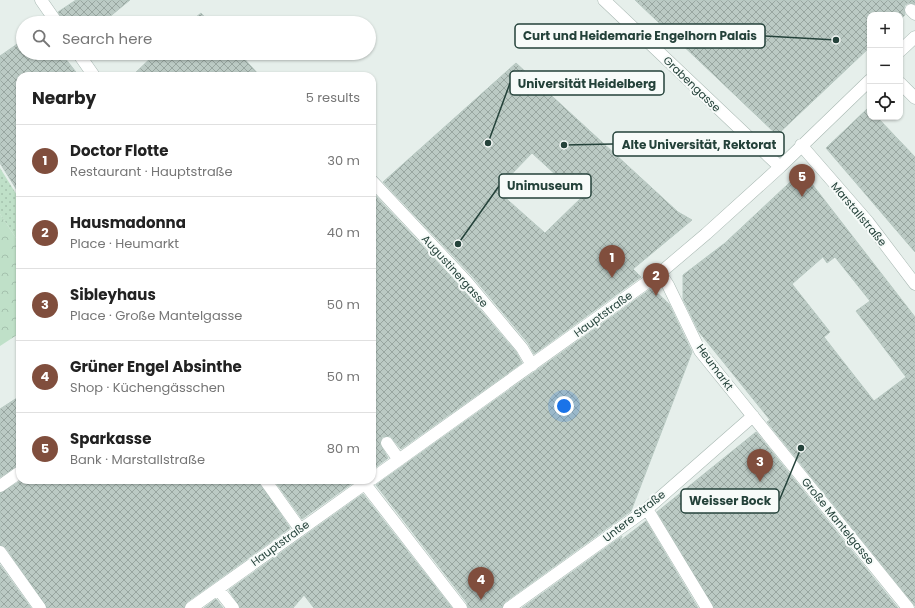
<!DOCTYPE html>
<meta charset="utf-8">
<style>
body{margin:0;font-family:Poppins,sans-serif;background:#f2f2f2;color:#222}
.controls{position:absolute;right:12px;top:12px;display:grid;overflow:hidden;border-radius:8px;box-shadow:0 1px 3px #0004}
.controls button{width:36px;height:36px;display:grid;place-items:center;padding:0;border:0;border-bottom:1px solid #e0e0e0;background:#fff;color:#222;font:20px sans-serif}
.you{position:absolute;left:564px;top:406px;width:14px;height:14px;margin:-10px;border:3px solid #fff;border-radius:50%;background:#1a73e8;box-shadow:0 0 0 6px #1a73e833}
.badge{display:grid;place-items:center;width:26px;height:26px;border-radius:50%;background:#804e3d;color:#fff;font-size:13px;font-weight:700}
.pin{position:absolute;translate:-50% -33px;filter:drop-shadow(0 1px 2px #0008)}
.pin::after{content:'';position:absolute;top:21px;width:14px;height:12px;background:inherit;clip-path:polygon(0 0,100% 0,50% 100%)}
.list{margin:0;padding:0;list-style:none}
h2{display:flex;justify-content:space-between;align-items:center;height:52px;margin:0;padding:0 16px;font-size:17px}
h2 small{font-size:13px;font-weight:400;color:#767676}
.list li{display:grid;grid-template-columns:26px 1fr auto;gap:12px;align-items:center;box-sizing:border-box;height:72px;padding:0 16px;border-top:1px solid #e0e0e0}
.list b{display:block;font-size:15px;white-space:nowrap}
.list p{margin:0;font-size:13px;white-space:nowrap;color:#767676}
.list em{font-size:13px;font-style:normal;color:#767676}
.icon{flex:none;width:22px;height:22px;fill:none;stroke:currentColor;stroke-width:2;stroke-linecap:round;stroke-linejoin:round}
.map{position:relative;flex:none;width:915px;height:608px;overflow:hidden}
.search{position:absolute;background:#fff;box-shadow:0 1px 3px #0004;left:16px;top:16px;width:360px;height:44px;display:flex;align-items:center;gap:10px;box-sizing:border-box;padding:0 14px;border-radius:22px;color:#767676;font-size:15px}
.panel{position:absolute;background:#fff;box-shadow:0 1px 3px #0004;left:16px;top:72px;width:360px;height:412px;border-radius:12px}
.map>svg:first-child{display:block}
</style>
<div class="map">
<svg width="915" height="608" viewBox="0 0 915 608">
<defs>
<pattern id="park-crowns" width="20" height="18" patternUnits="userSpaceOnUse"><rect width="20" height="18" fill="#bfe0c8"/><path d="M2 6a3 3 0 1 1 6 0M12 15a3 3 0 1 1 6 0" fill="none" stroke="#a4c1ad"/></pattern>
<pattern id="garden-dots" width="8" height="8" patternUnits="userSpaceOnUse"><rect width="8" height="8" fill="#bfe0c8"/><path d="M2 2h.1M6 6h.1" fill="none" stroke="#a4c1ad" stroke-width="1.8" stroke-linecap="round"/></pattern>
<pattern id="building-cross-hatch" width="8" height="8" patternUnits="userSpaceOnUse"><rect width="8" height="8" fill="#bbcac4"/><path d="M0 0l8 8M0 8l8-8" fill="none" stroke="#98a6a0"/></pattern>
</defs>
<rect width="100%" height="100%" fill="#e6efeb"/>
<!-- park -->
<path fill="url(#park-crowns)" d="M0,214L20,244V333L0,346Z"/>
<!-- garden -->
<path fill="url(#garden-dots)" d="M0,168L20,200V244L0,214Z"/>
<!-- building -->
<path fill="url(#building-cross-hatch)" stroke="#b8c9c2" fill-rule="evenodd" d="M76,0H130L102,23H64L58,12Z
M635,0H915V4L909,3L905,5L904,8L905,15L900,20V15H870V47L777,135Z
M201,13L210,23H189Z
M23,40V53H61L79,76H20V195L0,163V56Z
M156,53H239L260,76H132Z
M516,63L678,212L692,220L633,269L641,277L534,354L528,343L472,276L383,182ZM532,153L581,198L545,233L501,194L505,190L501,185Z
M868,108L870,117H877L915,157V252L826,148Z
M802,171L915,317V606L767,422L770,420L699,332L683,299V275L725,243ZM823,257L827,263L835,257L870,301L856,311L906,377L874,401L824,337L830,332L792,284Z
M372,192L460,286L516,352L522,363L401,449L390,436L382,437L380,444L388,458L372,470Z
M652,288L669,304L692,352L631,511L505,602L502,608H468L467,603L376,485Z
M20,396V465L0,477V409Z
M756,432L898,608H714L657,512Z
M22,480H258L290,528L187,602L184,608H47L6,548L0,545V493Z
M274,480H357L302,519Z
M363,494L452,608H314L304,595L293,608H240L229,590Z
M646,521L698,608H522L622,536L620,541Z
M0,565L31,608H0Z
M216,599L223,608H204Z"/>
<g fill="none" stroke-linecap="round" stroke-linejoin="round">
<defs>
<path id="pedestrian" d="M41,0L57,23
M604,0L780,167
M911,10L915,14
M900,51L915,37
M78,53L94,76
M900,83L915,98
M801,145L868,222L915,284
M372,181L466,281L522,348L532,365
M660,273L668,285L700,351L908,608
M387,443L399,460
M372,479L660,273L706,234L780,167L870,80
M265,480L300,529
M365,484L461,608
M0,486L20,472
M647,509L707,608
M0,552L40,608
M218,589L233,608
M191,608L370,480
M509,608L647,509L753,416"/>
</defs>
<!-- pedestrian casing -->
<use href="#pedestrian" stroke="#a8b8b2" stroke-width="13"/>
<!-- pedestrian -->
<use href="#pedestrian" stroke="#fff" stroke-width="12"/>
</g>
<g text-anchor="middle" stroke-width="4" stroke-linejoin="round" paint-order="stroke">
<!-- street labels -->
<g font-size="11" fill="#24423a" stroke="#f7fbf9">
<text transform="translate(692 84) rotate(44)" y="4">Grabengasse</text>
<text transform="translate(859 214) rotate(50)" y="4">Marstallstraße</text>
<text transform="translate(455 271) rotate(48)" y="4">Augustinergasse</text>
<text transform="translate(603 314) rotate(-36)" y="4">Hauptstraße</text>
<text transform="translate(715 367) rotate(54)" y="4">Heumarkt</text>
<text transform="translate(634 516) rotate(-38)" y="4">Untere Straße</text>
<text transform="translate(838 521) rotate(51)" y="4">Große Mantelgasse</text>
<text transform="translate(280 543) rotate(-36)" y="4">Hauptstraße</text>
</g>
</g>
<!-- callouts -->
<path fill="none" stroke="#24423a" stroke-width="1.5" d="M836 40L765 36M488 143L510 83M564 145L613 144M458 244L499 186M801 448L779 501"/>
<g fill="#24423a" stroke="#f7fbf9" stroke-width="1.5">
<circle cx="836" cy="40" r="4"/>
<circle cx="488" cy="143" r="4"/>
<circle cx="564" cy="145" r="4"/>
<circle cx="458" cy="244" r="4"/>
<circle cx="801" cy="448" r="4"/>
</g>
<g fill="#f7fbf9" stroke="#24423a" stroke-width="1.5">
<rect x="515" y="24" width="250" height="24" rx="4"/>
<rect x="510" y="71" width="154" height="24" rx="4"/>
<rect x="613" y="132" width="171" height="24" rx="4"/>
<rect x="499" y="174" width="92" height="24" rx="4"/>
<rect x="681" y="489" width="98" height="24" rx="4"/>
</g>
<g font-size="12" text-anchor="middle" font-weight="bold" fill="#24423a">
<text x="640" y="40">Curt und Heidemarie Engelhorn Palais</text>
<text x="587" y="88">Universität Heidelberg</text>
<text x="699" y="149">Alte Universität, Rektorat</text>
<text x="545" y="190">Unimuseum</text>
<text x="730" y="505">Weisser Bock</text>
</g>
</svg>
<div class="controls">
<button>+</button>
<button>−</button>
<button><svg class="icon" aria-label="locate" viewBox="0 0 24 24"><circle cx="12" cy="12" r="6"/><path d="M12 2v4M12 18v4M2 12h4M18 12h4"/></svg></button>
</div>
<div class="you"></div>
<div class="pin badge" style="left:612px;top:278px">1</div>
<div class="pin badge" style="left:656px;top:296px">2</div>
<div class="pin badge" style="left:760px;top:482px">3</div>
<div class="pin badge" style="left:481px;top:600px">4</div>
<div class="pin badge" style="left:802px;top:197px">5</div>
<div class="search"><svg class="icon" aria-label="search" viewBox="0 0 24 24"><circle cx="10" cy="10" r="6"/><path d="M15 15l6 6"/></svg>Search here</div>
<section class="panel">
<h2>Nearby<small>5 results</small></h2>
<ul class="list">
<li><span class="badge">1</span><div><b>Doctor Flotte</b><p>Restaurant · Hauptstraße</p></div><em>30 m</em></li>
<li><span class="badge">2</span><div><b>Hausmadonna</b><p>Place · Heumarkt</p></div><em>40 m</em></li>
<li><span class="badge">3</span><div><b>Sibleyhaus</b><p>Place · Große Mantelgasse</p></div><em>50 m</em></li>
<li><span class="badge">4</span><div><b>Grüner Engel Absinthe</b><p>Shop · Küchengässchen</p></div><em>50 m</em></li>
<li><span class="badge">5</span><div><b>Sparkasse</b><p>Bank · Marstallstraße</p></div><em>80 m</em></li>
</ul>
</section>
</div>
